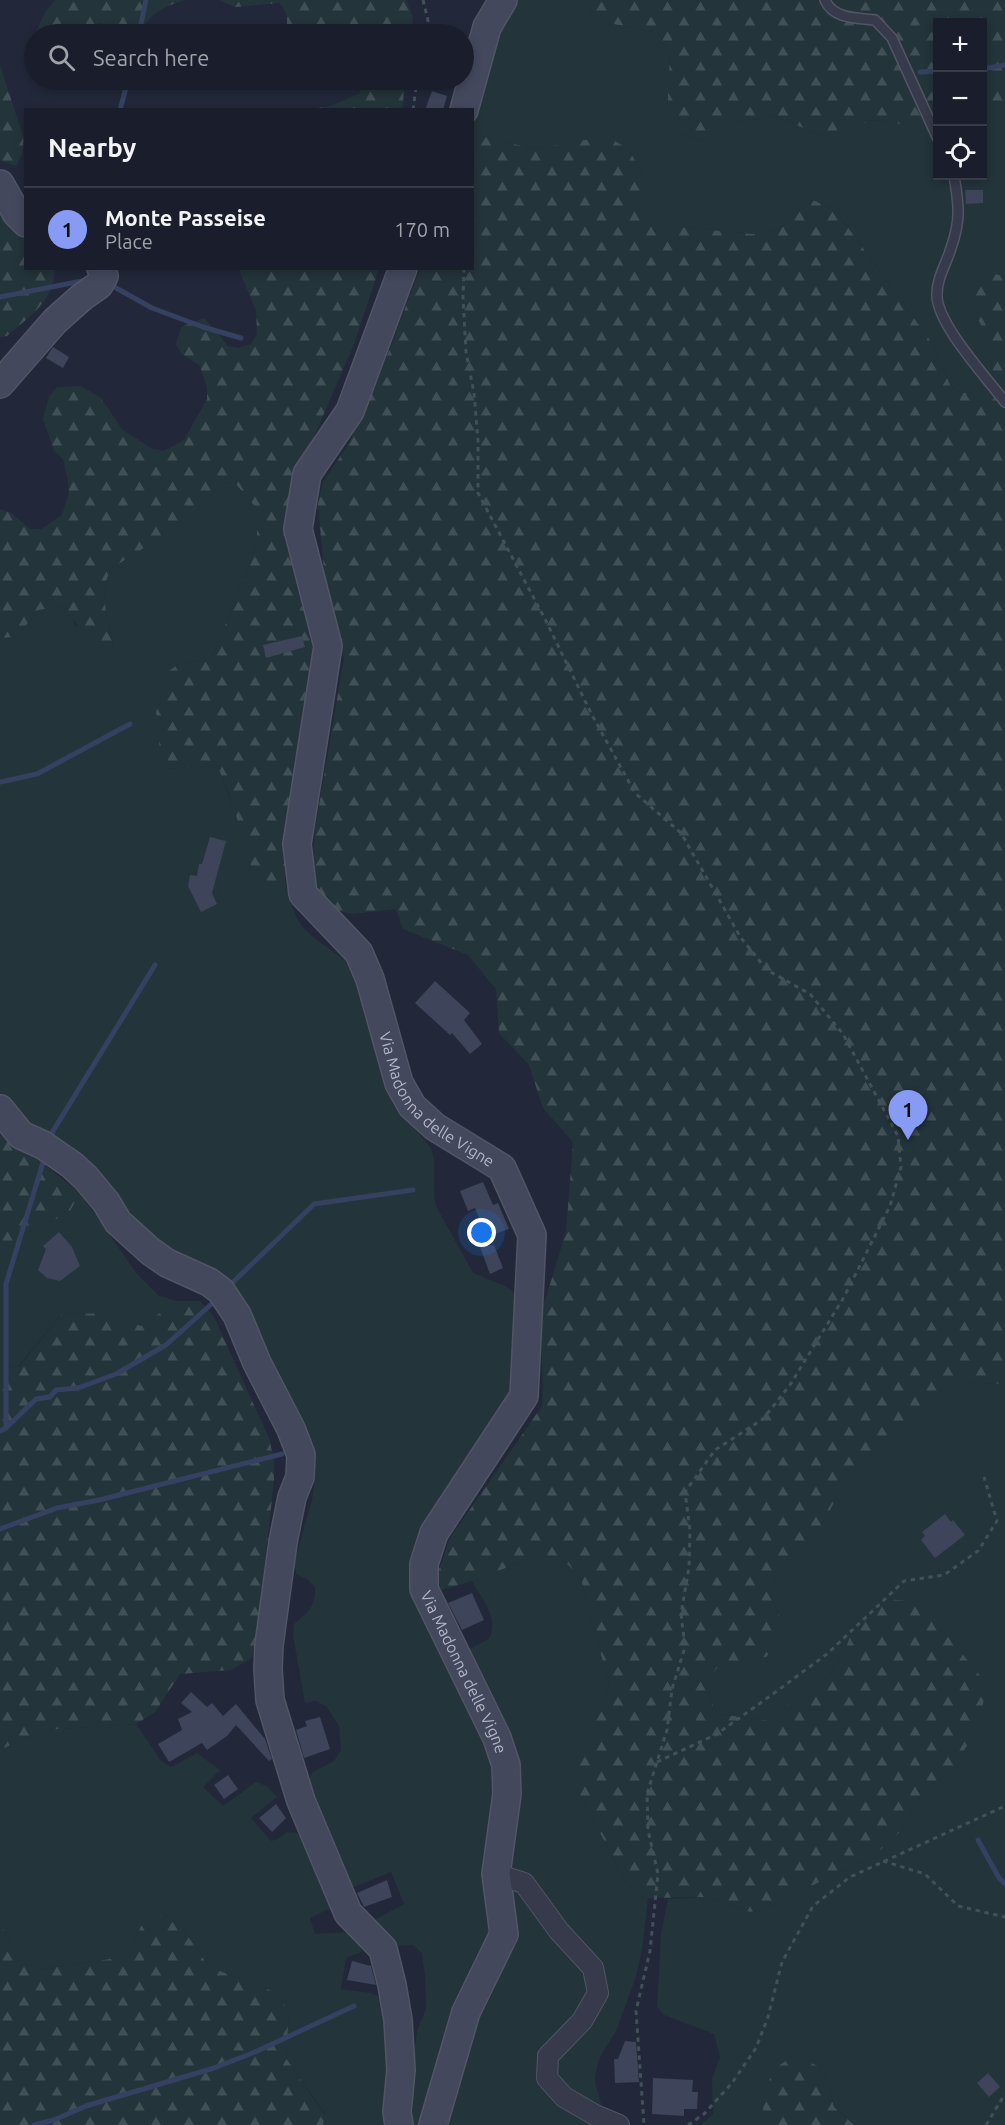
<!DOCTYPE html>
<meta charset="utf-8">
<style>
body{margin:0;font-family:Ubuntu,sans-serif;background:#272b38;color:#f1f3f6}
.controls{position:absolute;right:18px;top:18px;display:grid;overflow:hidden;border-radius:0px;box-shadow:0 3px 9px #0003}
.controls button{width:54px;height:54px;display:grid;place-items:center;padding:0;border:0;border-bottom:2px solid #383c48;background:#1a1e2c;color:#f1f3f6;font:30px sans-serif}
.you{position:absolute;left:482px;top:1233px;width:21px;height:21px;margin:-15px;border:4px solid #fff;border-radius:50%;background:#1a73e8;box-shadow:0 0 0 9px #1a73e833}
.badge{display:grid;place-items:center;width:39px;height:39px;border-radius:50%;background:#879bf5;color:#111;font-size:20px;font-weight:700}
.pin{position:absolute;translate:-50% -50px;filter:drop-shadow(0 2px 3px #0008)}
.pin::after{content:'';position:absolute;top:32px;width:21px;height:18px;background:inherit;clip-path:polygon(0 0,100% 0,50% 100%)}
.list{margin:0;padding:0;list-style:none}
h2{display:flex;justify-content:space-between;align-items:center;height:78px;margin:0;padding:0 24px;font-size:26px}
h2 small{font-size:20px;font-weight:400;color:#9fa2a9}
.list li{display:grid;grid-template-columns:39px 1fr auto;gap:18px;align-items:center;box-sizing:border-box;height:84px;padding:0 24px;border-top:2px solid #383c48}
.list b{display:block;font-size:22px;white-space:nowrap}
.list p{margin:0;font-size:20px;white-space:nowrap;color:#9fa2a9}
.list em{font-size:20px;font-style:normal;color:#9fa2a9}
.icon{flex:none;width:33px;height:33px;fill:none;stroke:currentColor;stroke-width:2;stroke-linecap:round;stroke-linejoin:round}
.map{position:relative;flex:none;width:1005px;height:2125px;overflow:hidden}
.search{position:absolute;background:#1a1e2c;box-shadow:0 3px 9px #0003;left:24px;top:24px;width:450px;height:66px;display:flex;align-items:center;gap:15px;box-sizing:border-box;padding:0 21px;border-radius:33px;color:#9fa2a9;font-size:22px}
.panel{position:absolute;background:#1a1e2c;box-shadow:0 3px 9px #0003;left:24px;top:108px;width:450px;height:162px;border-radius:0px}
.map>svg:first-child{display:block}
</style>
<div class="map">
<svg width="1005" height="2125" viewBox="0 0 1005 2125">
<defs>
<pattern id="forest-firs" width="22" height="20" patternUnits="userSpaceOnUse" patternTransform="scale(1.5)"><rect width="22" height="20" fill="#24343b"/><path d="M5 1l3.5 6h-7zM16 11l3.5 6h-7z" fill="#414f56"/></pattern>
</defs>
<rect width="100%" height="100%" fill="#22283a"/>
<!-- green -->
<path fill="#24343b" d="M515,0H585L594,20L658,33L670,52L667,116L680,134L702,140L732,122L776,116L819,135L829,136L873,120L894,122L914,130H937L938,176H982L983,99L1005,104V276L989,273L975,313L985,333L994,378L974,392L962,393L951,387L932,343L836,211L813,200L778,230L753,234L679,227L644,215L641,170L628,149L607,137L535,149L473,134L472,110L498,25Z
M224,482L235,483L257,509V545L214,653L205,661L180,663L170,670L156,712L168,769L217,765L234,808L278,891L285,881C289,896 292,913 302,926C316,944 341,952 355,972L401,1112L431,1148L434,1159V1195L436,1206L473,1273L505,1286L515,1293L518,1304L514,1388L419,1537L415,1549L416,1596L492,1747L497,1783L494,1932L424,2125H413V2065L417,2031L426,2009L425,1976L422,1953L413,1945C390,1948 385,1938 371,1922L404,1904L391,1872L354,1887L345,1881L305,1786L313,1772L334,1761L341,1750L339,1726L326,1706L316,1701L305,1703L293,1635L294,1624C309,1611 315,1608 315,1587L307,1579L296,1574L294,1563L312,1500L316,1472L309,1443L251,1328L0,1100V638L16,637L39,610L62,606L71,613L75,625L114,649C109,623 97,591 112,568L194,517L199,506Z
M80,1193L137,1274L159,1296L177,1301L141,1326L106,1313L62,1314L18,1367L0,1366V1248L16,1252L26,1233L69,1213Z
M960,1382L1005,1384V2125H854L834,2107L824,2069L767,2088L761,2125H701L713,2114L712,2079L720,2057L714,2034L664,2015L657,2007L661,1934L668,1899L707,1897L750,1912L761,1910L853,1866L877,1853L899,1833L926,1787L946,1775L855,1621L845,1651L831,1673L811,1692L787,1705L780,1716L770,1721L719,1714L709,1699L707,1680L718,1667L765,1657L783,1626L770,1592L775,1575L801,1560L811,1546L844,1483L855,1475L869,1455L888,1436L946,1390Z
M542,1554L564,1561L580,1576L609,1685L578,1769L579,1793L621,1873L634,1892L648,1898L642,1950L636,1976L617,2029L599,2059L596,2071L595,2082L601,2104L589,2119L608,2125H445L473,2028L491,1997L512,1944L506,1891L513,1811L464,1652L489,1639C499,1617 483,1601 472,1581Z
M136,1724L161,1761L171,1767L197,1753L220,1770L203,1787L223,1806L256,1782L267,1786L277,1797L251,1818L271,1841L278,1839L287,1832L299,1833L305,1844L331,1908L310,1918L315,1934L348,1932L359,1941L361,1952L346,1958L341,1989L371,1993L382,1998L387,2008L389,2081L387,2125H323L325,2114L286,2058L289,2012L275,1992L209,1967L183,1929L141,1926L132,1948L110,1959L40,1969L18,1960L0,1923V1750L44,1730Z"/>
<!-- forest -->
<path fill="url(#forest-firs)" d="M55,0H185C166,6 147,13 142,34H109L102,23L69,30L66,34H35L46,11Z
M219,0H406L413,18L411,34H283C289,22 289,15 280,3L235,7Z
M585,0H1005V104L983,99L982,22H938L937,130H914L894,122L873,120L830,136L819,135L776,116L732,122L702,140L680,134L667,116L670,52L658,33L594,20Z
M0,65L23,136C24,148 22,156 16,166L0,160Z
M366,80H404L403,109H305L330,106L359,94Z
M473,134L535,149L607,136L628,149L641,170L645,215L679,227L753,234L778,230L813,200L836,211L932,343L951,387L962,393L974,392L994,378L985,333L975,313L976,291L989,273L1005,276V1384L960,1382L946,1390L888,1436L869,1455L855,1475L844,1483L811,1547L801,1560L775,1575L770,1592L783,1626L778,1644L766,1657L718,1667L707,1680L709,1699L719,1714L770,1721L780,1716L787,1705L811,1692L831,1673L845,1651L855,1621L868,1603L879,1599L919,1601L986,1683L983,1704L967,1746L946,1775L926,1787L899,1833L877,1853L853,1866L761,1910L750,1912L707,1897L648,1898L634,1892L621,1873L579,1793L577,1769L609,1685L580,1576L564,1561L542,1554L472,1581L442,1590L435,1581L450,1538L542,1406L543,1385L540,1317L566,1232L573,1142L543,1108L529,1065L499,1033L496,989L468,955L403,929L396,909L351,914L330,908L319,889L312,869L315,829L344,658L324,572L318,504L323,482L348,445L388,353L420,269L472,268Z
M0,211L25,232L26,268L55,269C53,302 31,315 7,336L0,337Z
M239,269H379L354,344L288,497V536L315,646L295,794L285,881L278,891H268C245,868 244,838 234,809C230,794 223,780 217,765L168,769L161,761L156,712L170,670L180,663L205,661L214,653L257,545V509L235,483L224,482L199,506L194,517L112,568C97,591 109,624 114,649L106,658C80,648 81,620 62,606L39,610L16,637L0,638V509L11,513L30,529H41L62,515L69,492L68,481L63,459L54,451L43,419L49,397L57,387L80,386L101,398L122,429L152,449L164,451L184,440L207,399V388L200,366L182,354L176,345L181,327L204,318L228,346L239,348L251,344L257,334L256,311Z
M0,1130L80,1193L69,1213L26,1233L16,1253L0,1248Z
M177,1301H200L214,1317L269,1438L274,1460V1481L259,1615L252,1658L231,1670L180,1674L155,1712L136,1724L44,1730L0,1750V1366L19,1367L62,1314L106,1313L141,1326Z
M161,1915L183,1929L209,1967L275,1992L289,2012L286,2058L325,2115L323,2125H0V1923L18,1960L40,1969L110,1959L132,1948L141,1926Z
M803,2059L824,2069L834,2107L854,2125H761C764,2104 764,2074 784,2062C789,2059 797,2059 803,2059Z"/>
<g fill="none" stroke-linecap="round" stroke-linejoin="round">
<!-- stream -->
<path stroke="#364061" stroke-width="5" d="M139,34L146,0
M982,69L1005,65
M920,72L938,71
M120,110L128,80
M109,284L152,308L203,327L241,338
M0,297L87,280
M0,782L37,774L130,724
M50,1141L53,1131L155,965
M227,1288L314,1204L413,1190
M6,1428V1284L45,1156
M0,1431L6,1428L36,1399L50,1397L56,1390L78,1388L116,1374L166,1345L217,1299
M0,1529L57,1508L99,1500L282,1454
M978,1840L999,1878L1005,1884
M34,2125L54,2120L86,2106L214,2068L255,2052L354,2006"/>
</g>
<!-- building -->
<path fill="#3e445a" d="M432,91L447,96L443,110H425Z
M965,190H983V203L966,204Z
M53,347L69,357L63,368L46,358Z
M302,636L305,647L266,658L263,645Z
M210,837L226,841L212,893L217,904L201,912L188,886L190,875L197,876L199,864H202Z
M435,981L470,1013L464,1020L482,1044L470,1054L452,1033L450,1035L415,1003Z
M483,1182L493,1205L498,1203L509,1229L487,1237L475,1208L468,1211L460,1191Z
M59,1232L72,1247L80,1266L60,1281L47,1278L38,1270L46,1249L43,1246Z
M494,1245L503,1268L490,1274L480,1247Z
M945,1514L951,1522L953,1520L965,1535L935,1558L921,1540L925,1536L922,1532Z
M472,1593L484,1620L462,1630L448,1603Z
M191,1692L207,1707L212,1703L223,1716L236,1704L265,1739L272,1759L269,1761L236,1725L227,1736L207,1750L202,1743L169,1762L158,1744L182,1730L178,1719L192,1712L181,1703Z
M320,1717L330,1749L304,1758L296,1730L307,1726L305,1721Z
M228,1775L238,1789L224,1799L214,1785Z
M276,1804L286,1818L272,1832L259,1818Z
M387,1880L392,1897L364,1907L357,1893Z
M352,1961L371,1966L376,1985L347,1980Z
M625,2041L636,2042L639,2082L615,2083L614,2059H618Z
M988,2073L1000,2087L989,2097L977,2083Z
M653,2078L693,2080L692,2092H698L697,2109H684V2116L652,2114Z"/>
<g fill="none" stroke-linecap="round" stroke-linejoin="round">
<defs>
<path id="lane" d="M825,0C833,19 857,18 875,20L892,38L938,139
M954,176C959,205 961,220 951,248C946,265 936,279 937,297C939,326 986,377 1005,402"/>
<path id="street" d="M496,1874L524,1883L559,1931L593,1968L598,1993L582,2021L548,2056L547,2078L564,2097L595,2115L619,2125"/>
<g id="secondary">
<path d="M464,110L487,27L503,0"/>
<path d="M0,184L17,214L26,223"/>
<path id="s1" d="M403,268L350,411L307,474L298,529L328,646L297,844L303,894L359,953L370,979L399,1083L412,1106L435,1127L502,1168L532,1235L524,1396L434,1533L424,1564V1589L497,1738L506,1765L507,1794L496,1874L504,1934L466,2012L433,2125"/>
<path d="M0,384L55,321L82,297L99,285L104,276L101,268"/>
<path d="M0,1109L21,1135L43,1145L72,1165L86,1178L106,1202L118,1222L150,1251L167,1263L209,1282L221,1291L237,1315L257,1363L291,1429L301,1455L300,1477L292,1497L283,1542L269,1645L268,1669L270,1700L301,1801L348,1913L383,1949L392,1985L398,2020L401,2070L397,2112L399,2125"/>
</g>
</defs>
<!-- lane casing -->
<use href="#lane" stroke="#515565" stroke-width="12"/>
<!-- street casing -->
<use href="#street" stroke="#515565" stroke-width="22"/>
<!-- secondary casing -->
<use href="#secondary" stroke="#515565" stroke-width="30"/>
<!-- path -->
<path stroke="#425158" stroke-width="3" stroke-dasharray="4.5 4.5" stroke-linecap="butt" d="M423,0L428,20L426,34
M413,110L417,80
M464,268L463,298L466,352L474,393L478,441V493L546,621L592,715L635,793L681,833L741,938L767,970L810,994L843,1034L898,1136L901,1167L890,1206L844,1297L790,1385L763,1419L715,1450L685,1492L690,1531L689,1567L681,1614L685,1647L672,1689L667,1730L647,1794L648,1830L658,1874L650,1951L636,2011L644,2125
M657,1762L717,1734L777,1691L827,1654L904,1581L944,1575L978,1551L997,1521L984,1477
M883,1861L925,1874L958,1906L1005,1917
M688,2125L704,2114L732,2083L756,2048L768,2017L782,1962L813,1906L850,1877L1005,1806
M986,2125L1005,2094"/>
<!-- lane -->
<use href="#lane" stroke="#363a4a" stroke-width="9"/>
<!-- street -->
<use href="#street" stroke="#363a4a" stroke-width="20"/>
<!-- secondary -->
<use href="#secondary" stroke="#44485d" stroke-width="27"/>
</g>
<g text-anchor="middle" stroke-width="4.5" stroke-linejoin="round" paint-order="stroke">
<!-- street labels -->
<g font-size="16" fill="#b1b5c6" stroke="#1b202f">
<text dy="6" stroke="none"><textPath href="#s1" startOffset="910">Via Madonna delle Vigne</textPath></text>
<text dy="6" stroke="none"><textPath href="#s1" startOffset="1558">Via Madonna delle Vigne</textPath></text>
</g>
</g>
</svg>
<div class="controls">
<button>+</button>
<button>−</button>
<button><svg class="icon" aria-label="locate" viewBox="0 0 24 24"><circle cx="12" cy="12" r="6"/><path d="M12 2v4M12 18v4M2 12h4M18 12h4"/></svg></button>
</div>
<div class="you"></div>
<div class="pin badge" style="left:908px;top:1140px">1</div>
<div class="search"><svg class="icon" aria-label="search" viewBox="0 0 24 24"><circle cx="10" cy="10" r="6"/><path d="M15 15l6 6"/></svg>Search here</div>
<section class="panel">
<h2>Nearby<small></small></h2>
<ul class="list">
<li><span class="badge">1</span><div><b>Monte Passeise</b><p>Place</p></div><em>170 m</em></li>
</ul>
</section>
</div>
